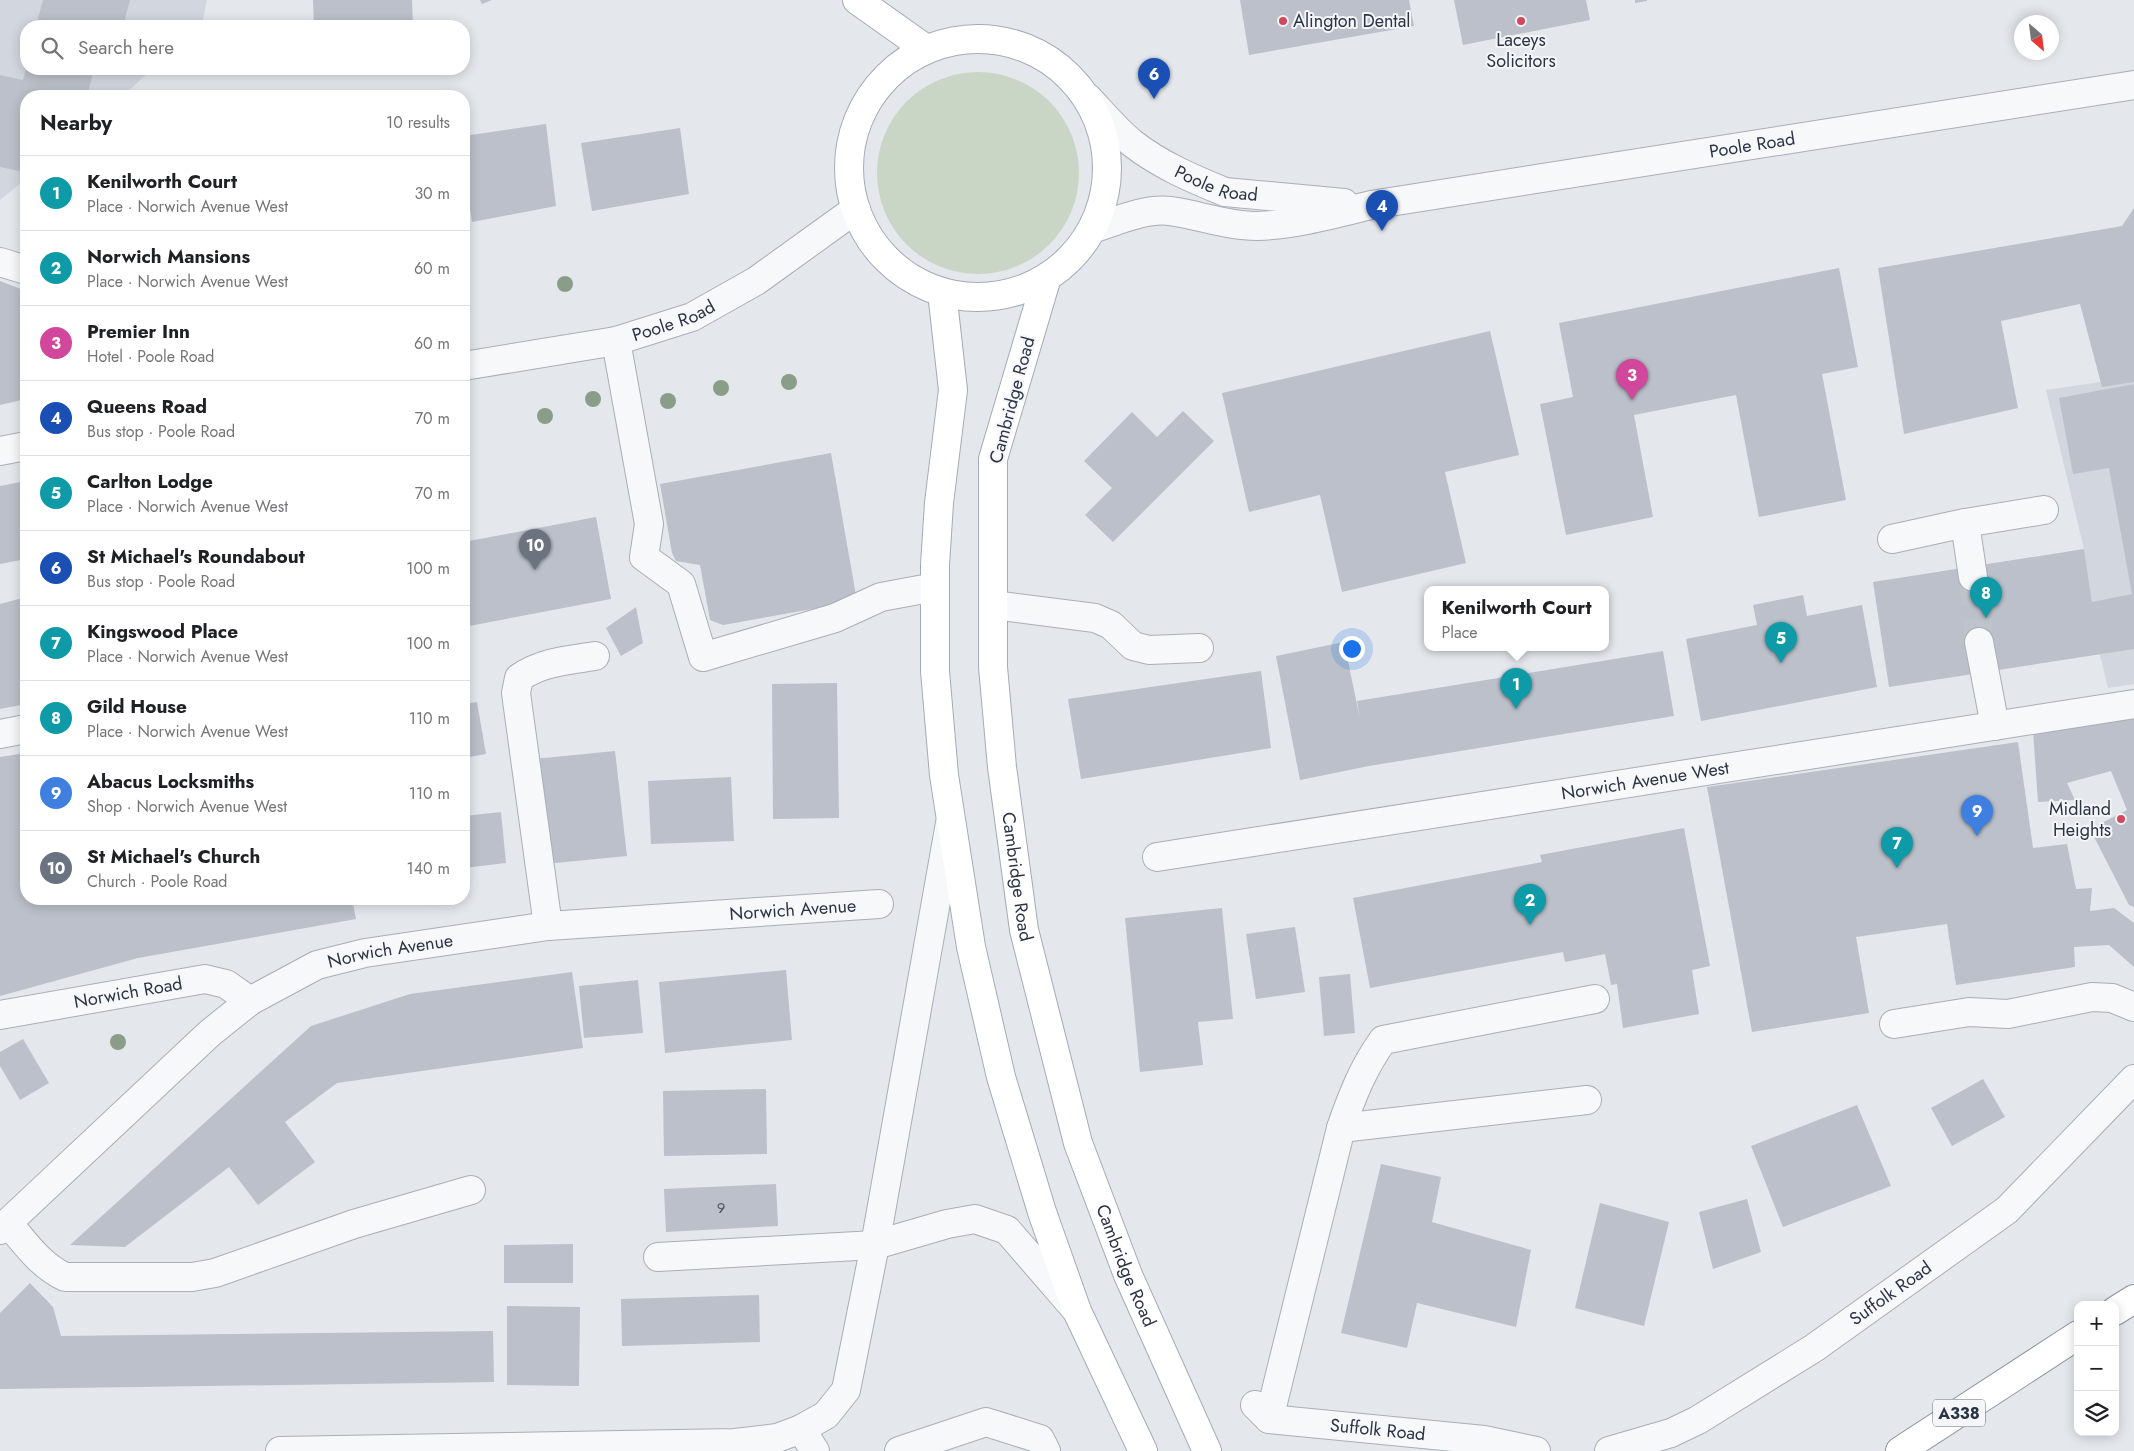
<!DOCTYPE html>
<meta charset="utf-8">
<style>
body{margin:0;font-family:Jost,sans-serif;background:#f6f6f6;color:#202124}
.controls{position:absolute;right:15px;bottom:15px;display:grid;overflow:hidden;border-radius:10px;box-shadow:0 2px 12px #0003}
.controls button{width:45px;height:45px;display:grid;place-items:center;padding:0;border:0;border-bottom:1px solid #e0e0e0;background:#fff;color:#202124;font:25px sans-serif}
.compass{position:absolute;left:2014px;top:15px;width:45px;height:45px;border-radius:50%;background:#fff;box-shadow:0 2px 12px #0003;rotate:152deg}
.you{position:absolute;left:1351px;top:648px;width:18px;height:18px;margin:-12px;border:4px solid #fff;border-radius:50%;background:#1a73e8;box-shadow:0 0 0 8px #1a73e833}
.badge{display:grid;place-items:center;width:32px;height:32px;border-radius:50%;background:#b45309;color:#fff;font-size:16px;font-weight:700}
.pin{position:absolute;translate:-50% -41px;filter:drop-shadow(0 1px 2px #0008)}
.pin::after{content:'';position:absolute;top:26px;width:18px;height:15px;background:inherit;clip-path:polygon(0 0,100% 0,50% 100%)}
.popup{position:absolute;left:1424px;top:586px;width:185px;height:65px;box-sizing:border-box;display:grid;place-content:center;border-radius:10px;background:#fff;filter:drop-shadow(0 1px 4px #0005);font-size:16px;white-space:nowrap;color:#757577}
.popup b{font-size:19px;color:#202124}
.popup::after{content:'';position:absolute;left:50%;top:100%;margin-left:-10px;border:10px solid transparent;border-top-color:#fff}
.list{margin:0;padding:0;list-style:none}
h2{display:flex;justify-content:space-between;align-items:center;height:65px;margin:0;padding:0 20px;font-size:21px}
h2 small{font-size:16px;font-weight:400;color:#757577}
.list li{display:grid;grid-template-columns:32px 1fr auto;gap:15px;align-items:center;box-sizing:border-box;height:75px;padding:0 20px;border-top:1px solid #e0e0e0}
.list b{display:block;font-size:19px;white-space:nowrap}
.list p{margin:0;font-size:16px;white-space:nowrap;color:#757577}
.list em{font-size:16px;font-style:normal;color:#757577}
.icon{flex:none;width:28px;height:28px;fill:none;stroke:currentColor;stroke-width:2;stroke-linecap:round;stroke-linejoin:round}
.map{position:relative;flex:none;width:2134px;height:1451px;overflow:hidden}
.search{position:absolute;background:#fff;box-shadow:0 2px 12px #0003;left:20px;top:20px;width:450px;height:55px;display:flex;align-items:center;gap:12px;box-sizing:border-box;padding:0 18px;border-radius:20px;color:#757577;font-size:19px}
.panel{position:absolute;background:#fff;box-shadow:0 2px 12px #0003;left:20px;top:90px;width:450px;height:815px;border-radius:20px}
.map>svg:first-child{display:block}
</style>
<div class="map">
<svg width="2134" height="1451" viewBox="0 0 2134 1451">
<rect width="100%" height="100%" fill="#e4e7ec"/>
<!-- built -->
<path fill="#d2d6de" d="M0,0H207L203,19L196,26H26V69H152L123,96H26V179L0,200Z
M2134,377V684L2108,688L2100,655L2084,549L2046,390Z"/>
<!-- green -->
<path fill="#c9d6c5" d="M877 173a101 101 0 1 1 202 0a101 101 0 1 1-202 0Z"/>
<!-- building -->
<path fill="#bbc0ca" d="M43,0H130L123,26H36Z
M313,0H412L413,26H314Z
M480,0H492L482,4Z
M1240,0H1409L1414,26L1249,55Z
M1454,0H1586L1590,20L1463,45Z
M1635,0H1647V1L1635,3Z
M26,69H94L87,96H26V164L24,172L0,167V75L23,80Z
M546,124L556,206L472,222L464,169V136Z
M680,128L689,194L592,211L581,143Z
M2134,208V382L2102,387L2080,304L2001,321L2018,408L1904,434L1878,268L2122,226Z
M1839,268L1858,367L1822,374L1846,500L1759,517L1736,395L1634,415L1653,517L1566,535L1540,404L1573,397L1559,323Z
M0,281L26,291V399L0,405Z
M1490,331L1519,455L1445,472L1466,563L1342,592L1320,495L1249,512L1222,393Z
M2134,384V649L1889,687L1873,582L2084,549L2092,602L2132,594L2109,468L2073,474L2059,398Z
M1183,411L1214,441L1113,542L1085,515L1112,488L1084,461L1132,412L1157,437Z
M831,453L857,601L723,625L710,620L700,565L676,561L672,553L660,484Z
M26,481V559L0,564V486Z
M596,517L611,599L464,627V542Z
M1803,595L1807,616L1862,605L1877,687L1701,721L1686,639L1757,625L1753,605Z
M26,597V704L0,709V604Z
M636,607L643,643L621,656L606,628Z
M1344,642L1360,719L1357,701L1663,651L1674,716L1369,766L1300,780L1276,656Z
M1261,671L1271,748L1081,779L1068,699Z
M837,683L839,818L773,819L772,684Z
M477,702L486,754L464,758V704Z
M2134,714V907L2129,905L2090,829L2127,810L2111,771L2067,783L2075,800L2038,802L2033,731Z
M2018,742L2033,848L2067,844L2076,889L2092,888L2090,911L2114,908L2134,923V967L2109,945L2074,947L2075,967L1956,985L1947,924L1856,937L1869,1013L1752,1032L1707,787Z
M615,751L627,856L545,864L534,759Z
M26,753V899H127L128,902L141,899H352L356,919L138,958L0,996V757Z
M731,777L734,841L651,844L648,781Z
M501,812L506,863L464,868V816Z
M1684,828L1710,966L1692,970L1699,1014L1623,1028L1617,984L1611,985L1605,954L1565,962L1563,952L1370,988L1353,898L1542,862L1540,855Z
M1222,908L1233,1019L1198,1022L1203,1065L1140,1072L1125,918Z
M1295,927L1305,992L1256,999L1246,934Z
M786,970L792,1040L665,1053L659,982Z
M572,972L583,1048L337,1083L285,1122L315,1162L258,1205L229,1167L125,1247L70,1245L311,1026L410,994Z
M1350,974L1355,1033L1324,1036L1319,977Z
M638,980L643,1033L584,1038L579,986Z
M23,1039L49,1083L20,1100L0,1066V1052Z
M1983,1079L2005,1117L1952,1146L1931,1108Z
M766,1089L767,1154L664,1156L663,1091Z
M1857,1105L1891,1186L1783,1227L1751,1146Z
M1381,1164L1441,1177L1432,1222L1531,1250L1516,1327L1417,1303L1407,1348L1341,1333Z
M776,1184L778,1226L666,1232L664,1189Z
M1747,1199L1761,1252L1713,1269L1699,1212Z
M1600,1203L1669,1222L1644,1326L1575,1308Z
M573,1244V1283H504V1245Z
M30,1283L53,1307L61,1336L493,1331L494,1382L0,1389V1313Z
M759,1295L760,1342L622,1346L621,1299Z
M507,1306L580,1307L579,1386L507,1385Z"/>
<g fill="none" stroke-linecap="round" stroke-linejoin="round">
<!-- minor-tunnel -->
<path stroke="#bfc3cb" stroke-width="28" stroke-dasharray="28 14" stroke-linecap="butt" d="M1973,577L1979,642"/>
<defs>
<g id="minor">
<path id="s1" d="M1088,98C1102,113 1116,130 1132,143C1160,165 1193,179 1225,192L1344,203"/>
<path id="s2" d="M1092,229C1117,221 1145,208 1170,211C1199,215 1228,226 1257,226C1295,225 1334,214 1371,205L2134,85"/>
<path d="M0,262L26,270"/>
<path d="M616,341L649,524L644,557L681,584L703,657L835,618L881,597L935,587"/>
<path id="s3" d="M464,366L616,341L692,317L756,281L856,209"/>
<path d="M0,451L26,446"/>
<path d="M1892,539L1965,523"/>
<path d="M1973,577L1965,523L2044,510"/>
<path d="M993,605L1095,618L1111,625L1133,646L1149,650L1199,648"/>
<path d="M1979,642L1995,726"/>
<path d="M0,734L26,729"/>
<path id="s4" d="M1157,857L2134,704"/>
<path d="M548,926L516,693L519,678C541,662 569,660 595,656"/>
<path id="s5" d="M0,1015L205,979L226,984L250,1001"/>
<path d="M1894,1024L1969,1012L2008,1014L2092,997L2112,998L2134,1007"/>
<path d="M1341,1128C1352,1096 1363,1068 1383,1040L1595,999"/>
<path d="M8,1223C25,1243 40,1265 65,1277H192L215,1273L354,1224L471,1190"/>
<path id="s6" d="M0,1230L210,1033L250,1001L317,965L365,953L548,926L879,904"/>
<path d="M658,1257L875,1245L947,1224L975,1219L1007,1230L1077,1311"/>
<path id="s7" d="M1255,1405L1269,1419L1484,1440L1536,1451"/>
<path d="M1269,1419L1341,1128L1587,1100"/>
<path d="M801,1429L815,1451"/>
<path d="M280,1451L735,1443L777,1438L801,1429L826,1415L846,1390L875,1245L950,823"/>
<path d="M899,1451L986,1422L1040,1439L1046,1451"/>
<path id="s8" d="M1609,1451L1671,1433L1698,1420L1814,1348L2007,1210L2134,1079"/>
</g>
<g id="major">
<path d="M857,0L926,49"/>
<circle cx="978" cy="168" r="129"/>
<path id="s9" d="M1047,277L993,459V667L1002,767L1024,930L1078,1143L1128,1275L1207,1451"/>
<path d="M942,292L953,390L939,503L935,565V671L944,775L971,947L1001,1077L1042,1212L1077,1311L1143,1451"/>
</g>
<path id="highway" d="M2115,1311L2134,1299
M1900,1451L2078,1335"/>
</defs>
<!-- minor casing -->
<use href="#minor" stroke="#a9aeb7" stroke-width="30"/>
<!-- major casing -->
<use href="#major" stroke="#a3abb8" stroke-width="30"/>
<!-- highway casing -->
<use href="#highway" stroke="#8b94a3" stroke-width="30"/>
<!-- minor -->
<use href="#minor" stroke="#f7f8fa" stroke-width="28"/>
<!-- major -->
<use href="#major" stroke="#fff" stroke-width="28"/>
<!-- highway -->
<use href="#highway" stroke="#fff" stroke-width="28"/>
</g>
<!-- trees -->
<g fill="#899d89">
<circle cx="565" cy="284" r="8"/>
<circle cx="789" cy="382" r="8"/>
<circle cx="721" cy="388" r="8"/>
<circle cx="593" cy="399" r="8"/>
<circle cx="668" cy="401" r="8"/>
<circle cx="545" cy="416" r="8"/>
<circle cx="118" cy="1042" r="8"/>
</g>
<!-- markers -->
<g fill="#d1495b" stroke="#f4f6f9" stroke-width="2">
<circle cx="1283" cy="21" r="5"/>
<circle cx="1521" cy="21" r="5"/>
<circle cx="2121" cy="819" r="5"/>
</g>
<g text-anchor="middle" stroke-width="4" stroke-linejoin="round" paint-order="stroke">
<!-- number labels -->
<g font-size="15" fill="#4f5766">
<text x="721" y="1213">9</text>
</g>
<!-- shield labels -->
<rect fill="#f4f6f9" stroke="#676e7b" stroke-width="1" x="1933" y="1399.5" width="52" height="27" rx="4"/>
<g font-size="16" font-weight="bold" fill="#2b3445">
<text x="1959" y="1419">A338</text>
</g>
<!-- poi labels -->
<g font-size="18" fill="#2b3445" stroke="#f4f6f9" text-anchor="start">
<text x="1293" y="27">Alington Dental</text>
<text x="1521" y="46" text-anchor="middle">Laceys<tspan x="1521" dy="21">Solicitors</tspan></text>
<text x="2111" y="815" text-anchor="end">Midland<tspan x="2111" dy="21">Heights</tspan></text>
</g>
<!-- street labels -->
<g font-size="18" fill="#2b3445" stroke="#f4f6f9">
<text dy="6" stroke="none"><textPath href="#s2" startOffset="671">Poole Road</textPath></text>
<text dy="6" stroke="none"><textPath href="#s1" startOffset="158">Poole Road</textPath></text>
<text dy="6" stroke="none"><textPath href="#s3" startOffset="215">Poole Road</textPath></text>
<text transform="translate(1012 400) rotate(-75)" y="6">Cambridge Road</text>
<text dy="6" stroke="none"><textPath href="#s4" startOffset="494">Norwich Avenue West</textPath></text>
<text dy="6" stroke="none"><textPath href="#s9" startOffset="609">Cambridge Road</textPath></text>
<text dy="6" stroke="none"><textPath href="#s6" startOffset="895">Norwich Avenue</textPath></text>
<text dy="6" stroke="none"><textPath href="#s6" startOffset="490">Norwich Avenue</textPath></text>
<text dy="6" stroke="none"><textPath href="#s5" startOffset="130">Norwich Road</textPath></text>
<text dy="6" stroke="none"><textPath href="#s9" startOffset="1014">Cambridge Road</textPath></text>
<text dy="6" stroke="none"><textPath href="#s8" startOffset="325">Suffolk Road</textPath></text>
<text dy="6" stroke="none"><textPath href="#s7" startOffset="129">Suffolk Road</textPath></text>
</g>
</g>
</svg>
<div class="controls">
<button>+</button>
<button>−</button>
<button><svg class="icon" aria-label="layers" viewBox="0 0 24 24"><path d="M12 4l9 5-9 5-9-5zM3 14l9 5 9-5"/></svg></button>
</div>
<svg class="compass" viewBox="-18 -18 36 36"><path d="M0-13l5 13h-10z" fill="#e53935"/><path d="M0 13l5-13h-10z" fill="#757577"/></svg>
<div class="you"></div>
<div class="pin badge" style="left:1516px;top:709px;background:#0f9aa8">1</div>
<div class="popup"><b>Kenilworth Court</b>Place</div>
<div class="pin badge" style="left:1530px;top:925px;background:#0f9aa8">2</div>
<div class="pin badge" style="left:1632px;top:400px;background:#d1479c">3</div>
<div class="pin badge" style="left:1382px;top:231px;background:#1a4fb4">4</div>
<div class="pin badge" style="left:1781px;top:663px;background:#0f9aa8">5</div>
<div class="pin badge" style="left:1154px;top:99px;background:#1a4fb4">6</div>
<div class="pin badge" style="left:1897px;top:868px;background:#0f9aa8">7</div>
<div class="pin badge" style="left:1986px;top:618px;background:#0f9aa8">8</div>
<div class="pin badge" style="left:1977px;top:836px;background:#3f7fe0">9</div>
<div class="pin badge" style="left:535px;top:570px;background:#6b7280">10</div>
<div class="search"><svg class="icon" aria-label="search" viewBox="0 0 24 24"><circle cx="10" cy="10" r="6"/><path d="M15 15l6 6"/></svg>Search here</div>
<section class="panel">
<h2>Nearby<small>10 results</small></h2>
<ul class="list">
<li><span class="badge" style="background:#0f9aa8">1</span><div><b>Kenilworth Court</b><p>Place · Norwich Avenue West</p></div><em>30 m</em></li>
<li><span class="badge" style="background:#0f9aa8">2</span><div><b>Norwich Mansions</b><p>Place · Norwich Avenue West</p></div><em>60 m</em></li>
<li><span class="badge" style="background:#d1479c">3</span><div><b>Premier Inn</b><p>Hotel · Poole Road</p></div><em>60 m</em></li>
<li><span class="badge" style="background:#1a4fb4">4</span><div><b>Queens Road</b><p>Bus stop · Poole Road</p></div><em>70 m</em></li>
<li><span class="badge" style="background:#0f9aa8">5</span><div><b>Carlton Lodge</b><p>Place · Norwich Avenue West</p></div><em>70 m</em></li>
<li><span class="badge" style="background:#1a4fb4">6</span><div><b>St Michael's Roundabout</b><p>Bus stop · Poole Road</p></div><em>100 m</em></li>
<li><span class="badge" style="background:#0f9aa8">7</span><div><b>Kingswood Place</b><p>Place · Norwich Avenue West</p></div><em>100 m</em></li>
<li><span class="badge" style="background:#0f9aa8">8</span><div><b>Gild House</b><p>Place · Norwich Avenue West</p></div><em>110 m</em></li>
<li><span class="badge" style="background:#3f7fe0">9</span><div><b>Abacus Locksmiths</b><p>Shop · Norwich Avenue West</p></div><em>110 m</em></li>
<li><span class="badge" style="background:#6b7280">10</span><div><b>St Michael's Church</b><p>Church · Poole Road</p></div><em>140 m</em></li>
</ul>
</section>
</div>
